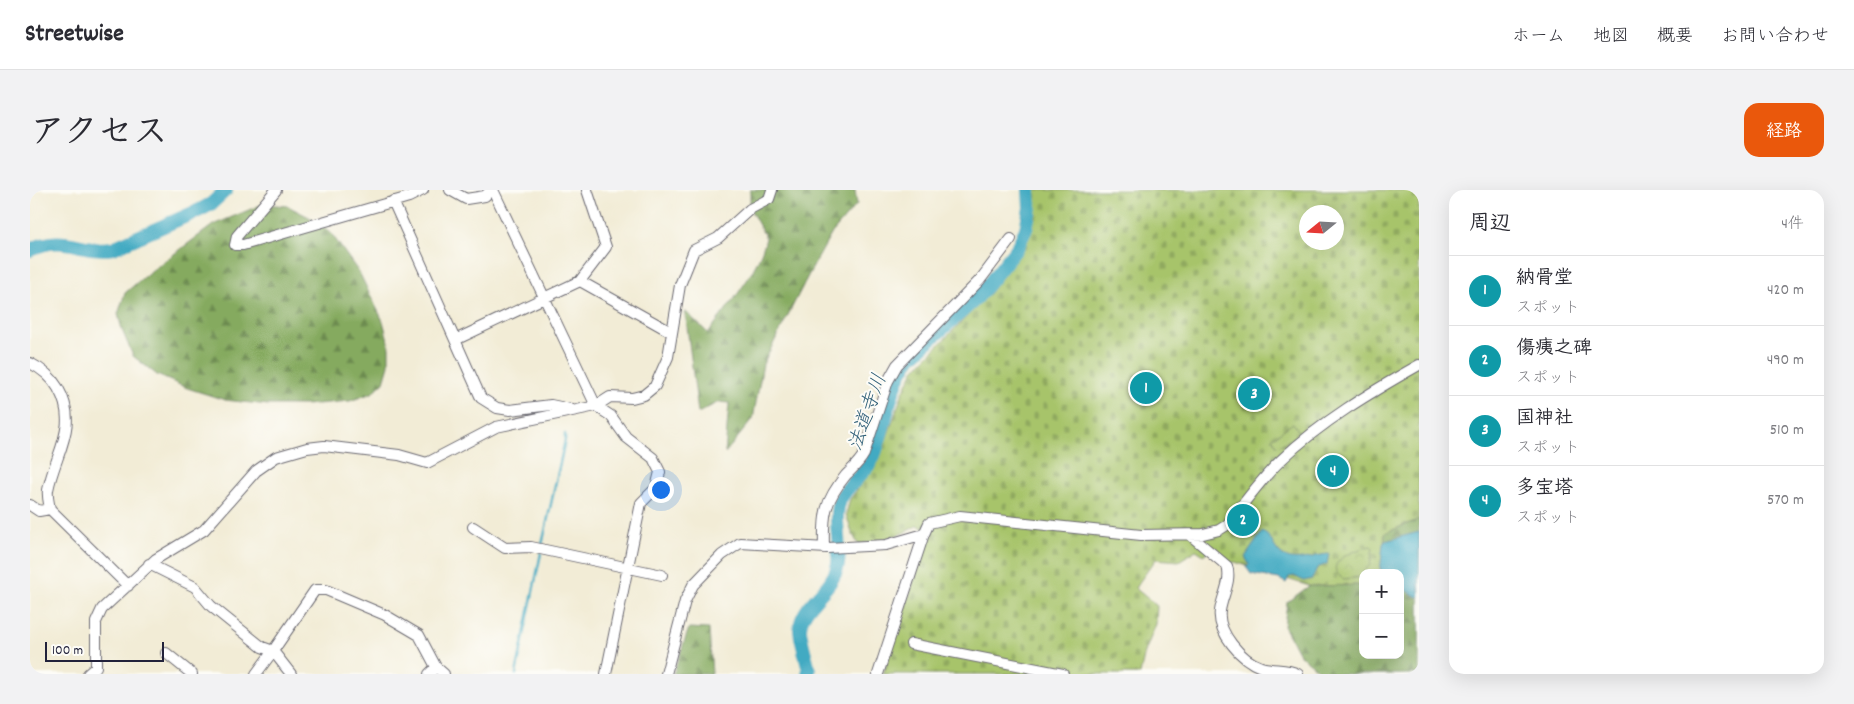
<!DOCTYPE html>
<html lang="ja">
<meta charset="utf-8">
<style>
body{margin:0;font-family:Dekko,"Klee One",sans-serif;background:#f2f2f3;color:#2b2b33}
.controls{position:absolute;right:15px;bottom:15px;display:grid;overflow:hidden;border-radius:10px;box-shadow:0 5px 20px #0002}
.controls button{width:45px;height:45px;display:grid;place-items:center;padding:0;border:0;border-bottom:1px solid #e1e1e2;background:#fff;color:#2b2b33;font:25px sans-serif}
.compass{position:absolute;left:1269px;top:15px;width:45px;height:45px;border-radius:50%;background:#fff;box-shadow:0 5px 20px #0002;rotate:252deg}
.scale{position:absolute;left:15px;bottom:12px;width:119px;box-sizing:border-box;padding-left:5px;border:2px solid #22223b;border-top:0;font-size:14px;line-height:18px;white-space:nowrap;color:#22223b;-webkit-text-stroke:4px #fdfcf7;paint-order:stroke}
.you{position:absolute;left:630px;top:299px;width:18px;height:18px;margin:-12px;border:4px solid #fff;border-radius:50%;background:#1a73e8;box-shadow:0 0 0 8px #1a73e833}
.badge{display:grid;place-items:center;width:32px;height:32px;border-radius:50%;background:#ea580c;color:#fff;font-size:16px;font-weight:700}
.pin{position:absolute;translate:-50% -50%;border:2px solid #fff;box-shadow:0 1px 5px #0006}
.list{margin:0;padding:0;list-style:none}
h2{display:flex;justify-content:space-between;align-items:center;height:65px;margin:0;padding:0 20px;font-size:21px}
h2 small{font-size:16px;font-weight:400;color:#7c7c81}
.list li{display:grid;grid-template-columns:32px 1fr auto;gap:15px;align-items:center;box-sizing:border-box;height:70px;padding:0 20px;border-top:1px solid #e1e1e2}
.list b{display:block;font-size:19px;white-space:nowrap}
.list p{margin:0;font-size:16px;white-space:nowrap;color:#7c7c81}
.list em{font-size:16px;font-style:normal;color:#7c7c81}
.map{position:relative;flex:none;width:1389px;height:484px;overflow:hidden;border-radius:15px}
header{display:flex;align-items:center;gap:30px;box-sizing:border-box;height:70px;padding:0 25px;background:#fff;border-bottom:1px solid #e1e1e2}
header strong{font-size:24px}
nav{display:flex;gap:28px;margin-inline-start:auto;font-size:18px}
.intro{display:flex;align-items:center;justify-content:space-between;box-sizing:border-box;height:120px;padding:0 30px}
h1{margin:0;font-size:35px}
.button{padding:12px 22px;border-radius:15px;background:#ea580c;color:#fff;font-size:18px;font-weight:700}
main{display:flex;gap:30px;padding:0 30px}
aside{flex:1;background:#fff;border-radius:15px;box-shadow:0 5px 20px #0002}
.map>svg:first-child{display:block}
</style>
<header>
<strong>Streetwise</strong>
<nav><a>ホーム</a><a>地図</a><a>概要</a><a>お問い合わせ</a></nav>
</header>
<div class="intro"><h1>アクセス</h1><a class="button">経路</a></div>
<main>
<div class="map">
<svg width="1389" height="484" viewBox="0 0 1389 484">
<defs>
<pattern id="forest-firs" width="22" height="20" patternUnits="userSpaceOnUse" patternTransform="scale(1.25)"><rect width="22" height="20" fill="#85aa5f"/><path d="M5 1l3.5 6h-7zM16 11l3.5 6h-7z" fill="#6c8a50"/></pattern>
<pattern id="cemetery-stones" width="16" height="16" patternUnits="userSpaceOnUse" patternTransform="scale(1.25)"><rect width="16" height="16" fill="#a7c46b"/><path d="M2 7V4a2 2 0 0 1 4 0v3zM10 15v-3a2 2 0 0 1 4 0v3z" fill="#8fa85e"/></pattern>
<pattern id="park-crowns" width="20" height="18" patternUnits="userSpaceOnUse" patternTransform="scale(1.25)"><rect width="20" height="18" fill="#a7c46b"/><path d="M2 6a3 3 0 1 1 6 0M12 15a3 3 0 1 1 6 0" fill="none" stroke="#8fa85e"/></pattern>
</defs>
<rect width="100%" height="100%" fill="#fdfcf7"/>
<filter id="ink" filterUnits="userSpaceOnUse"><feTurbulence type="fractalNoise" baseFrequency=".02" numOctaves="2"/><feDisplacementMap in="SourceGraphic" scale="10" xChannelSelector="R" yChannelSelector="G"/><feConvolveMatrix kernelMatrix="1 2 1 2 8 2 1 2 1" color-interpolation-filters="sRGB"/></filter>
<filter id="wash" filterUnits="userSpaceOnUse"><feTurbulence type="fractalNoise" baseFrequency=".0096" numOctaves="4" result="noise"/><feDisplacementMap in="SourceGraphic" scale="20" xChannelSelector="R" yChannelSelector="G"/><feGaussianBlur stdDeviation="1.12" result="paint"/><feColorMatrix in="noise" values="0 0 0 0 0 0 0 0 0 0 0 0 0 0 0 0 0 1.4 0 .05"/><feComposite in="paint" operator="in"/></filter>
<g filter="url(#wash)">
<rect width="100%" height="100%" fill="#f2ecd6"/>
<!-- forest -->
<path fill="url(#forest-firs)" stroke="#54664d" d="M720,0H825L827,14L802,43L778,86L733,174L723,229L695,263L699,213L689,212L668,223L655,121L678,143C699,115 728,82 736,48L720,19Z
M233,14L258,16L281,28L301,43L330,84L353,131L359,154V175L354,192L342,203L320,211L276,215H238L195,210L157,198L127,185L103,166L92,140L88,124L95,103L117,84L183,35Z
M1389,329V484H1293L1269,464L1254,436L1257,412L1279,396L1333,395V465H1370V383H1351L1355,343Z
M659,438L679,439L682,484H643Z"/>
<!-- cemetery -->
<path fill="url(#cemetery-stones)" stroke="#647353" fill-rule="evenodd" d="M1002,0H1389V329L1355,343L1351,383H1333V395L1279,396L1205,372L1200,373L1186,358L1177,361L1174,365L1166,360L1149,371L1126,369L1105,398L1127,416L1126,434L1115,462L1110,484H853L896,354L901,344L888,335C866,348 853,350 828,354L822,343L816,324L820,309L848,272L873,202L884,180L958,105L991,62L1001,17ZM1276,22H1306V52H1276Z"/>
<!-- park -->
<path fill="url(#park-crowns)" stroke="#647353" d="M1263,233L1270,243L1255,253L1247,256L1242,248Z
M1341,356L1343,358L1340,375L1332,383L1331,387L1314,389C1288,373 1328,359 1341,356Z"/>
<!-- water -->
<path fill="#42aac2" stroke="#32667e" d="M1232,342C1240,345 1242,353 1247,360C1261,378 1281,365 1299,364L1297,374L1287,378L1282,389L1274,391L1264,386L1259,387L1256,393L1249,389L1221,384L1216,377L1219,374L1215,367Z
M1389,342V407H1387L1370,396V383H1350L1353,354L1355,351Z"/>
<g fill="none" stroke-linecap="round" stroke-linejoin="round">
<!-- stream -->
<path stroke="#42aac2" stroke-width="2.5" d="M512,355L535,250V244
M486,484L511,363"/>
<!-- river -->
<path stroke="#42aac2" stroke-width="14" d="M0,60C34,42 51,63 83,58L170,20L181,14L196,0
M778,484L779,480C777,470 770,448 770,439C771,415 801,401 807,378C813,357 802,328 810,310C817,294 836,284 843,268C857,234 858,196 882,166L947,108L987,58L996,39L1000,18L999,0"/>
</g>
</g>
<g filter="url(#ink)">
<g fill="none" stroke-linecap="round" stroke-linejoin="round">
<defs>
<path id="minor" d="M246,0L207,46L205,55H213L379,7L393,0
M420,0L436,9L455,6L461,0
M463,0L566,216L580,207L602,208L614,205L625,196L638,167L650,95L664,60L688,48L720,19L739,9L742,0
M363,11L451,208L467,218L480,220L521,215L540,219
M550,91L576,57L557,0
M425,150L550,91L641,142
M0,173C12,179 21,186 28,198C50,236 25,263 18,300C17,306 19,313 20,319L98,396
M0,315L9,321L20,319
M443,337L475,358L501,357L632,385
M1160,345L1197,376C1202,391 1192,406 1190,421C1187,442 1211,470 1231,477C1243,481 1256,478 1268,484
M794,358C793,325 794,312 816,285C823,278 829,273 834,264L858,191L867,175L950,90L981,49
M119,374L165,397L181,416L232,457L243,461L226,484
M881,454L1033,484
M136,463L162,484
M58,484L66,477V432L72,419L126,369L174,340L226,281L246,267L277,258L294,256L369,265L397,273L466,237L566,216L581,226L596,247L623,268L630,282L626,298L611,313L576,484
M261,484L243,461L285,400H296L355,425L389,445L406,477L414,484
M399,484L406,477
M636,484L655,411L663,395L692,365L710,353L797,358L856,355L894,344
M848,484L894,344L899,333L930,326L1111,345L1173,344L1189,340L1197,335C1214,313 1231,289 1251,270C1291,232 1341,202 1389,175"/>
</defs>
<!-- minor casing -->
<use href="#minor" stroke="#6b6971" stroke-width="12"/>
<!-- minor -->
<use href="#minor" stroke="#fff" stroke-width="10"/>
</g>
</g>
<g text-anchor="middle" stroke-width="4" stroke-linejoin="round" paint-order="stroke">
<!-- water labels -->
<g font-size="20" font-style="italic" fill="#305f78" stroke="#fdfcf7">
<text transform="translate(836 222) rotate(-71)" y="7">法道寺川</text>
</g>
</g>
</svg>
<div class="controls">
<button>+</button>
<button>−</button>
</div>
<svg class="compass" viewBox="-18 -18 36 36"><path d="M0-13l5 13h-10z" fill="#e53935"/><path d="M0 13l5-13h-10z" fill="#7c7c81"/></svg>
<div class="scale">100 m</div>
<div class="you"></div>
<div class="pin badge" style="left:1116px;top:198px;background:#0f9aa8">1</div>
<div class="pin badge" style="left:1213px;top:330px;background:#0f9aa8">2</div>
<div class="pin badge" style="left:1224px;top:204px;background:#0f9aa8">3</div>
<div class="pin badge" style="left:1303px;top:281px;background:#0f9aa8">4</div>
</div>
<aside>
<h2>周辺<small>4件</small></h2>
<ul class="list">
<li><span class="badge" style="background:#0f9aa8">1</span><div><b>納骨堂</b><p>スポット</p></div><em>420 m</em></li>
<li><span class="badge" style="background:#0f9aa8">2</span><div><b>傷痍之碑</b><p>スポット</p></div><em>490 m</em></li>
<li><span class="badge" style="background:#0f9aa8">3</span><div><b>国神社</b><p>スポット</p></div><em>510 m</em></li>
<li><span class="badge" style="background:#0f9aa8">4</span><div><b>多宝塔</b><p>スポット</p></div><em>570 m</em></li>
</ul>
</aside>
</main>
